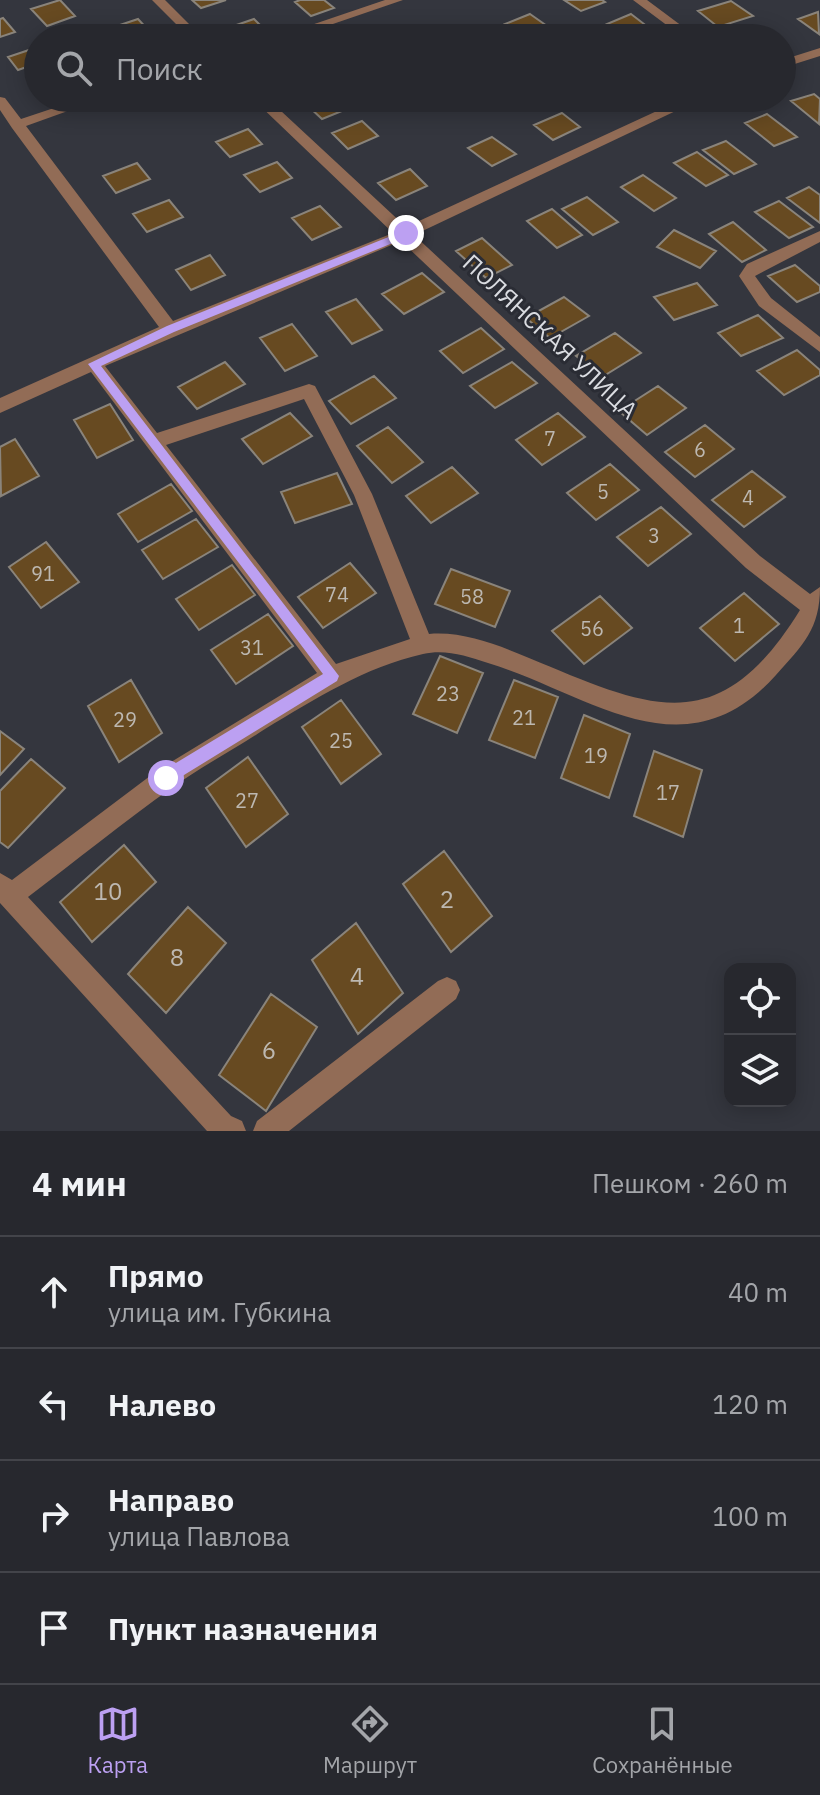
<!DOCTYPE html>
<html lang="ru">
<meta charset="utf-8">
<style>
body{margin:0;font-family:"IBM Plex Sans",sans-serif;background:#33343a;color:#f1f3f6}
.controls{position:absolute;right:24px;bottom:24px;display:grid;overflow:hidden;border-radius:16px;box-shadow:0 4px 20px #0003}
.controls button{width:72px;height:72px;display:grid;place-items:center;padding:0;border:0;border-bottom:2px solid #43444a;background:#27282e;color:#f1f3f6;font:40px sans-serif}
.stop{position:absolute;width:24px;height:24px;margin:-18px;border:6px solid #bca0f2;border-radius:50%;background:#fff}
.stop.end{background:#bca0f2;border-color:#fff;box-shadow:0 2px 8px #0008}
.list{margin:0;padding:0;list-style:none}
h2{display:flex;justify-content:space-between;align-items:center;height:104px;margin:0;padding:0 32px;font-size:34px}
h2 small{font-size:26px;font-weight:400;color:#a4a6aa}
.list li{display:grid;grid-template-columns:52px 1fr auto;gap:24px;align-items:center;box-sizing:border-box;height:112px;padding:0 32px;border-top:2px solid #43444a}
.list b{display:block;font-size:30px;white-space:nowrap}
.list p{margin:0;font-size:26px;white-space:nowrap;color:#a4a6aa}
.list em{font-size:26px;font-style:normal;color:#a4a6aa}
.icon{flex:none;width:44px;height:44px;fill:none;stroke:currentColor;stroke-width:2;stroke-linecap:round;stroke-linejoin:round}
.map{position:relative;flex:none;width:820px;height:1131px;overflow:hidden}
.search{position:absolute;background:#27282e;box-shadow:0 4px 20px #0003;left:24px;right:24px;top:24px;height:88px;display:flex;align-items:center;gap:20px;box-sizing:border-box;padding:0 28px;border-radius:44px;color:#a4a6aa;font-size:30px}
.sheet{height:552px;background:#27282e}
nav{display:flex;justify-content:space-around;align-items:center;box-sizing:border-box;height:112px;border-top:2px solid #43444a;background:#27282e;font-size:22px;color:#a4a6aa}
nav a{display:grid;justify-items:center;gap:4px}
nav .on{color:#bca0f2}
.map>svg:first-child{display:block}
</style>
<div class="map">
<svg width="820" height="1131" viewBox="0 0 820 1131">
<rect width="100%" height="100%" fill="#34363e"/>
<!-- building -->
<path fill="#674a21" stroke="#8a847b" stroke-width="2" d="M60,0L75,16L47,26L31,9Z
M192,0H226L201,8Z
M300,0H324L334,8L311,16L295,2Z
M564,0H602L605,2L581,11Z
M731,1L753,16L718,27L698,11Z
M818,12L819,34L798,19Z
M530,14L547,26L522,36L505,24Z
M631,14L657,34L625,38L607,24Z
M3,18L15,32L0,37V19Z
M138,19L149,31L116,38L108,29Z
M254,19L266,31L235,38L225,29Z
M766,30L776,38H739Z
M38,47V63L18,70L8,57Z
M814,94L820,99L819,124L791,101Z
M324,98H342L352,107L322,119L307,105Z
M605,98H637L618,107Z
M562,113L580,127L553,140L534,125Z
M767,114L797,137L774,146L745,123Z
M362,121L378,136L348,149L332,133Z
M248,129L262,144L230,157L216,142Z
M492,137L516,154L492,166L468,148Z
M726,141L756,164L734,174L703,150Z
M697,152L728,175L706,186L674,163Z
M277,162L292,178L260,192L244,175Z
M137,163L150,179L116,193L103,176Z
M410,169L427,186L396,200L378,183Z
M643,175L676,198L654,211L621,187Z
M809,187L820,195V223L787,198Z
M587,197L618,222L593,235L562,209Z
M169,200L183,217L147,232L133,214Z
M779,201L813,227L789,238L755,212Z
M320,206L341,227L312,240L292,218Z
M552,209L582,235L557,248L527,221Z
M733,222L766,250L742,262L709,234Z
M674,230L716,251L700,268L657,247Z
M482,238L512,265L486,278L456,251Z
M210,255L225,275L191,290L176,270Z
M795,265L820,286V292L797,302L768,276Z
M422,273L444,292L404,314L382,294Z
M697,283L717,305L674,320L654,297Z
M564,297L589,316L550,338L526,318Z
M356,299L382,330L352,344L326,312Z
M758,315L783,338L741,356L718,333Z
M292,324L317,356L285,371L260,338Z
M481,328L504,349L463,373L440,351Z
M615,333L641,353L602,377L576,356Z
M797,350L820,370V375L784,395L757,371Z
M225,362L245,384L197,409L178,387Z
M512,362L537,383L495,408L470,386Z
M374,376L396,398L351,424L329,401Z
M658,386L686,408L647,435L619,411Z
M110,404L133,440L97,458L74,420Z
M290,413L312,436L263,464L242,439Z
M558,413L585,437L542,465L516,440Z
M705,425L734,449L695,477L665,452Z
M388,427L423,462L392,483L357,446Z
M15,439L39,476L1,496L0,447Z
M610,464L639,490L596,520L567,493Z
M452,467L478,493L431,523L406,496Z
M752,471L785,497L744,527L712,500Z
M337,473L352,504L295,523L281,492Z
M171,484L192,511L138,542L118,514Z
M661,507L691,534L648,566L617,537Z
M196,519L218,547L163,579L142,550Z
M46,542L79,582L41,608L9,567Z
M350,563L376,593L323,628L298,597Z
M232,565L255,595L199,630L176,599Z
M451,569L510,591L495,627L435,604Z
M744,593L779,624L735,661L700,628Z
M600,596L632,628L584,664L552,631Z
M268,614L293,646L236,684L211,650Z
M440,656L483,673L457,733L413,714Z
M131,680L162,733L119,762L88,706Z
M514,680L558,697L535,758L489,740Z
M341,700L381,754L341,784L302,727Z
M584,715L630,734L609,798L561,778Z
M0,731L24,749L0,775Z
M654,751L702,770L683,837L634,816Z
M248,757L288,814L246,847L206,788Z
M31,759L65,788L8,848L0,842V791Z
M124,845L156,882L92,942L60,902Z
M444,851L492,916L451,952L403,884Z
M188,907L226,943L166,1013L128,974Z
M356,923L403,993L358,1034L312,960Z
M271,994L317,1027L266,1111L219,1075Z"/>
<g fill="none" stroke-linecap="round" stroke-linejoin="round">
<!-- minor -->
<path fill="#926c56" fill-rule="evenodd" d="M152,0H165L203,38H190Z
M385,0H403L292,38H273Z
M633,0H647L698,38H684Z
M820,48V56L782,68V60Z
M0,97L5,98L21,119L84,98H104L26,126L173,321L393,233L252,98H267L406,227L685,98H703L414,235L760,556L810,594L820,587C820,629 803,645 776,675C684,778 588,693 488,663C466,656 446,649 423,654C365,667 315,699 265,729C235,749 202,766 173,787C123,822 76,861 28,897L231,1116L242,1121L246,1131H207L0,903V873L12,880L158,770L317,673L91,372L0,413V398L159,327L12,128L0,110ZM401,241L746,568L800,610C718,743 650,708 529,658C498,645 463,631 429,634L372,494L315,386L309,384L157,433L105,366ZM304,399L354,495L410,639L336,664L166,445Z
M820,231V242L755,276L771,298L820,337V352L759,306L739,276L747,264Z
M447,977L456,981L460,990L456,999L289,1131H253L257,1121L438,981Z"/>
</g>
<!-- route -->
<path fill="#bca0f2" d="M406,230L410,236L174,332L101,366L339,676L337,681L171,783H161V772L323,674L88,364L167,326Z"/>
<g text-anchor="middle" stroke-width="6" stroke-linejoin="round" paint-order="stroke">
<!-- number labels -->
<g font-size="20" fill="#bdb8b1">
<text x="550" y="446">7</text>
<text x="700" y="457">6</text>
<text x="603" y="499">5</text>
<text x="748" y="505">4</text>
<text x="654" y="543">3</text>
<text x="43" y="581">91</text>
<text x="337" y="602">74</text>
<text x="472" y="604">58</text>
<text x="739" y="633">1</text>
<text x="592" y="636">56</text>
<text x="252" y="655">31</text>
<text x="448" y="701">23</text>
<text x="524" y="725">21</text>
<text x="125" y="727">29</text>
<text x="341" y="748">25</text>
<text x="596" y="763">19</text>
<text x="668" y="800">17</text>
<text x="247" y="808">27</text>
</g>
<!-- street labels -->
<g font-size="24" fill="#dadce1" stroke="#2a2c34">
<text transform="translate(550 337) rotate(43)" y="8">ПОЛЯНСКАЯ УЛИЦА</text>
</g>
<!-- near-number labels -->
<g font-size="24" fill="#bdb8b1">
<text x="108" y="900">10</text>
<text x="447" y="908">2</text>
<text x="177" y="966">8</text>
<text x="357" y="985">4</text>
<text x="269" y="1059">6</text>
</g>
</g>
</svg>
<div class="controls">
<button><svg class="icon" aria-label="locate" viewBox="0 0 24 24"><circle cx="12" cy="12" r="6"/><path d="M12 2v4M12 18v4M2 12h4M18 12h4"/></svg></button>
<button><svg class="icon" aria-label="layers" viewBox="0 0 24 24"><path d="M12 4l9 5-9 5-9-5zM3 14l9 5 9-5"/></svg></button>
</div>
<div class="stop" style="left:166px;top:778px"></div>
<div class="stop end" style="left:406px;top:233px"></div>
<div class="search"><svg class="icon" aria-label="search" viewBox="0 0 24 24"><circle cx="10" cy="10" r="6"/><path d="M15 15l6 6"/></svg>Поиск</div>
</div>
<section class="sheet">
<h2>4 мин<small>Пешком · 260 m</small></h2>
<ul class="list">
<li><svg class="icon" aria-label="ahead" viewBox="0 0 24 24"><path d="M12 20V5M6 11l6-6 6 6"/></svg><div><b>Прямо</b><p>улица им. Губкина</p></div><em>40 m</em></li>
<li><svg class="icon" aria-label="left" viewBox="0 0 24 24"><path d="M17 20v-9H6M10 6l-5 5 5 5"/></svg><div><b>Налево</b></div><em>120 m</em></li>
<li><svg class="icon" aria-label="right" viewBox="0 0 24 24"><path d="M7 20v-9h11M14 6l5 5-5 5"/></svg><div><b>Направо</b><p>улица Павлова</p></div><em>100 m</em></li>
<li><svg class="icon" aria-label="arrive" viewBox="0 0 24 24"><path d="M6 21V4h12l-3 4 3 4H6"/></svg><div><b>Пункт назначения</b></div></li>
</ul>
</section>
<nav>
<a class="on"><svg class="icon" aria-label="map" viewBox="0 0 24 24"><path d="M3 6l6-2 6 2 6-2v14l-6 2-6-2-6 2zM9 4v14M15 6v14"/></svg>Карта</a>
<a><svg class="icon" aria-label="directions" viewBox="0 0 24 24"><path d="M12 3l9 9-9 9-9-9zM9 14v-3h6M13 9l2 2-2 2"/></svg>Маршрут</a>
<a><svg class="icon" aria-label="saved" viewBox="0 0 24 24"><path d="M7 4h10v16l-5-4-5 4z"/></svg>Сохранённые</a>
</nav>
